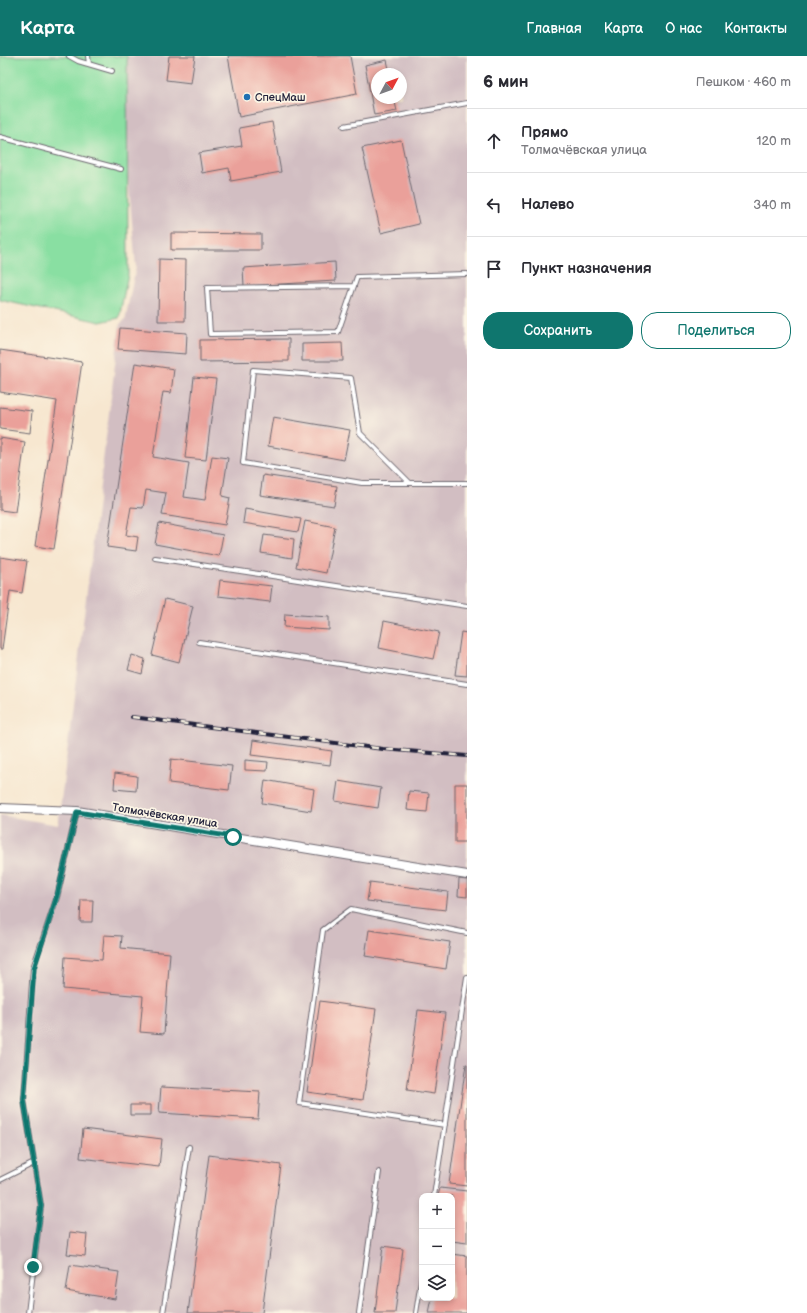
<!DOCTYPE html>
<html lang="ru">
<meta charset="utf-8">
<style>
body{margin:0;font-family:"Balsamiq Sans",sans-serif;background:#f2f2f3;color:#2b2b33}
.controls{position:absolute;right:12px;bottom:12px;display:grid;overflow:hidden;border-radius:8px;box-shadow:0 2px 6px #0003}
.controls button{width:36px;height:36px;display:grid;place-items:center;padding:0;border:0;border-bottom:1px solid #e1e1e2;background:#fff;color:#2b2b33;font:20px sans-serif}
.compass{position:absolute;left:371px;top:12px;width:36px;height:36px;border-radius:50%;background:#fff;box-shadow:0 2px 6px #0003;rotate:49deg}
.stop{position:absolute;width:12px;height:12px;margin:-9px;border:3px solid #0f766e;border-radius:50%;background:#fff}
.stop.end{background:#0f766e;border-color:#fff;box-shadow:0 1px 4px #0008}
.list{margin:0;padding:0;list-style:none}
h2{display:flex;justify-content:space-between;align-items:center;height:52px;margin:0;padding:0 16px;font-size:17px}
h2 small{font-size:13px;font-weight:400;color:#7c7c81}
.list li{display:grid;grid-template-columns:26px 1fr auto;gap:12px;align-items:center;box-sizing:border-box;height:64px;padding:0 16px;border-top:1px solid #e1e1e2}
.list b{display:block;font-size:15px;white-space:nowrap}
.list p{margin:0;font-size:13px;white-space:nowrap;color:#7c7c81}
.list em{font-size:13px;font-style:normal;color:#7c7c81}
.actions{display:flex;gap:8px;padding:12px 16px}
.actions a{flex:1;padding:9px 0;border:1px solid #0f766e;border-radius:16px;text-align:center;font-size:14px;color:#0f766e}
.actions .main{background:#0f766e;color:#fff}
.icon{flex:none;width:22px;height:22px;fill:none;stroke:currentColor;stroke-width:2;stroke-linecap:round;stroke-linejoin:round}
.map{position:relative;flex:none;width:467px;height:1257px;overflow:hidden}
header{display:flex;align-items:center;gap:24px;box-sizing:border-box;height:56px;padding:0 20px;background:#0f766e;color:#fff}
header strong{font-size:19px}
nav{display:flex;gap:22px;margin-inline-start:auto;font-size:14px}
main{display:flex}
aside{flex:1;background:#fff}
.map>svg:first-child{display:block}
</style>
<header>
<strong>Карта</strong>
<nav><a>Главная</a><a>Карта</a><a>О нас</a><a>Контакты</a></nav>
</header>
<main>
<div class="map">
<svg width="467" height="1257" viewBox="0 0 467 1257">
<rect width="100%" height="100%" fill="#fcf5e5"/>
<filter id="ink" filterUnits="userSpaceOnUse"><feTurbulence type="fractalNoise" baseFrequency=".025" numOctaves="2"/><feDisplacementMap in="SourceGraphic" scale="8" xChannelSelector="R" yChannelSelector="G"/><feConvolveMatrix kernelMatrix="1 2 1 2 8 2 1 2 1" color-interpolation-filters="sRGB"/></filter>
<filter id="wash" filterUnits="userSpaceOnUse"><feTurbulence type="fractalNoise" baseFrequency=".012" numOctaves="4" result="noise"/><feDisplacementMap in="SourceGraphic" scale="16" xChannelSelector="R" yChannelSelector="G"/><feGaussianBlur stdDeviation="0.9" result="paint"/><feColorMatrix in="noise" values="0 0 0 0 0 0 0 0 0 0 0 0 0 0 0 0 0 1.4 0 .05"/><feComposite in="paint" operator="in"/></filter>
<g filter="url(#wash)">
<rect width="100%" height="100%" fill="#f7e7d0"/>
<!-- industrial -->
<path fill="#d2bec2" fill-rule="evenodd" d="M117,0H467V1257H0V759L58,769L120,268L125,264L136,211ZM377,18H401V42H377ZM422,1140H452V1242H422Z"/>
<!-- green -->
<path fill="#89dfa2" stroke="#56806e" d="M0,0H127L128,218L119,262L100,266L0,244Z"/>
<g id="blocks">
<!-- building -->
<path fill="#eaa09a" d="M169,0H195L191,27L166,24Z
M228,0H350L357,38L239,61Z
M387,4L390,18H377V42H394L397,55L374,59L365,9Z
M272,66L281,116L231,125L229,112L202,117L199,97L242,90L239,72Z
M401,84L419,168L381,177L362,92Z
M171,177L261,178V194H171Z
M159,203L186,204L185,265H158Z
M335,206L336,225L244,230L243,212Z
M120,272L187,277L186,298L118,293Z
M289,283V305L200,306V284Z
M342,287L343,305H302V288Z
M0,294L82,306L54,493L35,490L57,345L0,336Z
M135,307L174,313L171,337L163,336L153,401L189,407L184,441L205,444L212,400L228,402L222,440L230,442L225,469L162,459L166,437L146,434L143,452L131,451L126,479L138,481L136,495L107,491Z
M194,321L216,323L206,404L185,402Z
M0,351L32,355L30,377L0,373Z
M273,361L350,374L344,404L268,390Z
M0,382L25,386L15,456L0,454Z
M263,419L337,430L334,450L260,439Z
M245,453L301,463L298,476L243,467Z
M305,465L335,471L326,517L296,511Z
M159,467L223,479L219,500L155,488Z
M264,479L294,483L292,502L261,497Z
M0,501L27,505L22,537L10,535L2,593H0Z
M220,524L272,530L270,546L218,540Z
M165,543L193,550L179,606L152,599Z
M285,558L329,561V574L284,571Z
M384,565L439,576L433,603L379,592Z
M461,576L467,577V620L455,619Z
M132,599L145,603L142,618L128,614Z
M253,684L332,695L330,709L251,699Z
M171,703L232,710L229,734L169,727Z
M245,704L268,706L267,715L245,714Z
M115,717L137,720L136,735L114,733Z
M265,724L314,733L311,755L262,747Z
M338,725L381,732L378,752L335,745Z
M455,728H467V786H455Z
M409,735L429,737L427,756L407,754Z
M459,823L467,824V841L458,840Z
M370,826L448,836L446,854L367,845Z
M81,844H93L92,866H80Z
M369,874L450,886L446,913L365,900Z
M104,879L122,880L121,892L170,897L164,978L140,976L143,940L63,933L65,901L102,904Z
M320,945L376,953L363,1044L307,1036Z
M418,954L445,957L434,1038L407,1034Z
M466,1008H467V1130L449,1128Z
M161,1031L260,1036L258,1063L159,1057Z
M130,1049H151V1059H130Z
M83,1073L162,1083L159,1111L80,1102Z
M209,1099L281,1109L262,1257H188Z
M440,1132L467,1135V1187L452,1185V1140H438Z
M70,1176L87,1178L85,1200L67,1198Z
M383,1190L403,1193L395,1257H375Z
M452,1198L467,1200V1257H429L432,1242H452Z
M70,1209L119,1216L115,1243L66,1235Z"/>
</g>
</g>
<g filter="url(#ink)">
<use href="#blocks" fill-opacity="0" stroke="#6d676f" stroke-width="1"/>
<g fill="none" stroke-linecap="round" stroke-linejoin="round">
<defs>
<path id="service" d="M69,0L78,5L112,15
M88,0L89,8
M344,70L467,47
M0,81L121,113
M354,230L207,232L210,278L338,276L357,221L467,218
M410,427L360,377L351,322L253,314L243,407L362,427H467
M155,502L467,550
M199,586L467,628
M445,1069L299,1047L323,874L351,853L467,877
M0,1124L34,1107
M434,1140L467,921
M28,1257L41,1150L24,1044L33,912L57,841L77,755
M163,1257L189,1091
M359,1257L379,1116
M416,1257L422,1219"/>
<path id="minor" d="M0,752L77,755L467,819"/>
</defs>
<!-- service casing -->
<use href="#service" stroke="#6d676f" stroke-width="6"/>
<!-- minor casing -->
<use href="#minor" stroke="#6d676f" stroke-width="10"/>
<!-- service -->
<use href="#service" stroke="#fff" stroke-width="4"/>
<!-- minor -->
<use href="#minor" stroke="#fff" stroke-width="8"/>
<defs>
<path id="rail" d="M132,661L383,693L467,700"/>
</defs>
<!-- rail casing -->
<use href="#rail" stroke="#22223b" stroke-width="4"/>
<!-- rail -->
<use href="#rail" stroke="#fcf5e5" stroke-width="2.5" stroke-dasharray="8" stroke-linecap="butt"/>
</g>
</g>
<g fill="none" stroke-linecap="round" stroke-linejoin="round" filter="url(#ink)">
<!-- route -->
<path stroke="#0f766e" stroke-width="5" d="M33,1211L41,1150L24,1044L34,912L57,840L77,756L233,781"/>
</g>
<!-- markers -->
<circle fill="#1f6fb2" stroke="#fcf5e5" stroke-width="1.5" cx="247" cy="41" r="4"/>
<g text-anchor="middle" stroke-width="3.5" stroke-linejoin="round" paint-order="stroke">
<!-- poi labels -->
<g font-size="11" fill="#22223b" stroke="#fcf5e5" text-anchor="start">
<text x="255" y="45">СпецМаш</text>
</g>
<!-- street labels -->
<g font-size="11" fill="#22223b" stroke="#fcf5e5">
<text transform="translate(165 759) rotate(9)" y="4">Толмачёвская улица</text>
</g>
</g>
</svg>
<div class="controls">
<button>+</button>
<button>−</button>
<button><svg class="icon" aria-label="layers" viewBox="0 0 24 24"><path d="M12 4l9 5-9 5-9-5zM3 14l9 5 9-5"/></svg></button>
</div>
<svg class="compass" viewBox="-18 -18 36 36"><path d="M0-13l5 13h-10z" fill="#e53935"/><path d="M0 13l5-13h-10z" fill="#7c7c81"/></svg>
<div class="stop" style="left:233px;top:781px"></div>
<div class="stop end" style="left:33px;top:1211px"></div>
</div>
<aside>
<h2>6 мин<small>Пешком · 460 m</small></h2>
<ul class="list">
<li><svg class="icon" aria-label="ahead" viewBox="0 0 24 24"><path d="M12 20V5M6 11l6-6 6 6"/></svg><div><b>Прямо</b><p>Толмачёвская улица</p></div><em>120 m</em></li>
<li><svg class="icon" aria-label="left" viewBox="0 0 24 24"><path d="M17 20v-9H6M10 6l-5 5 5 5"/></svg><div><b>Налево</b></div><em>340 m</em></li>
<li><svg class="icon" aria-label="arrive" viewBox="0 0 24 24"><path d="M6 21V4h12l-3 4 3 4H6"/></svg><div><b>Пункт назначения</b></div></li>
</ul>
<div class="actions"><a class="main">Сохранить</a><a>Поделиться</a></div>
</aside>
</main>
